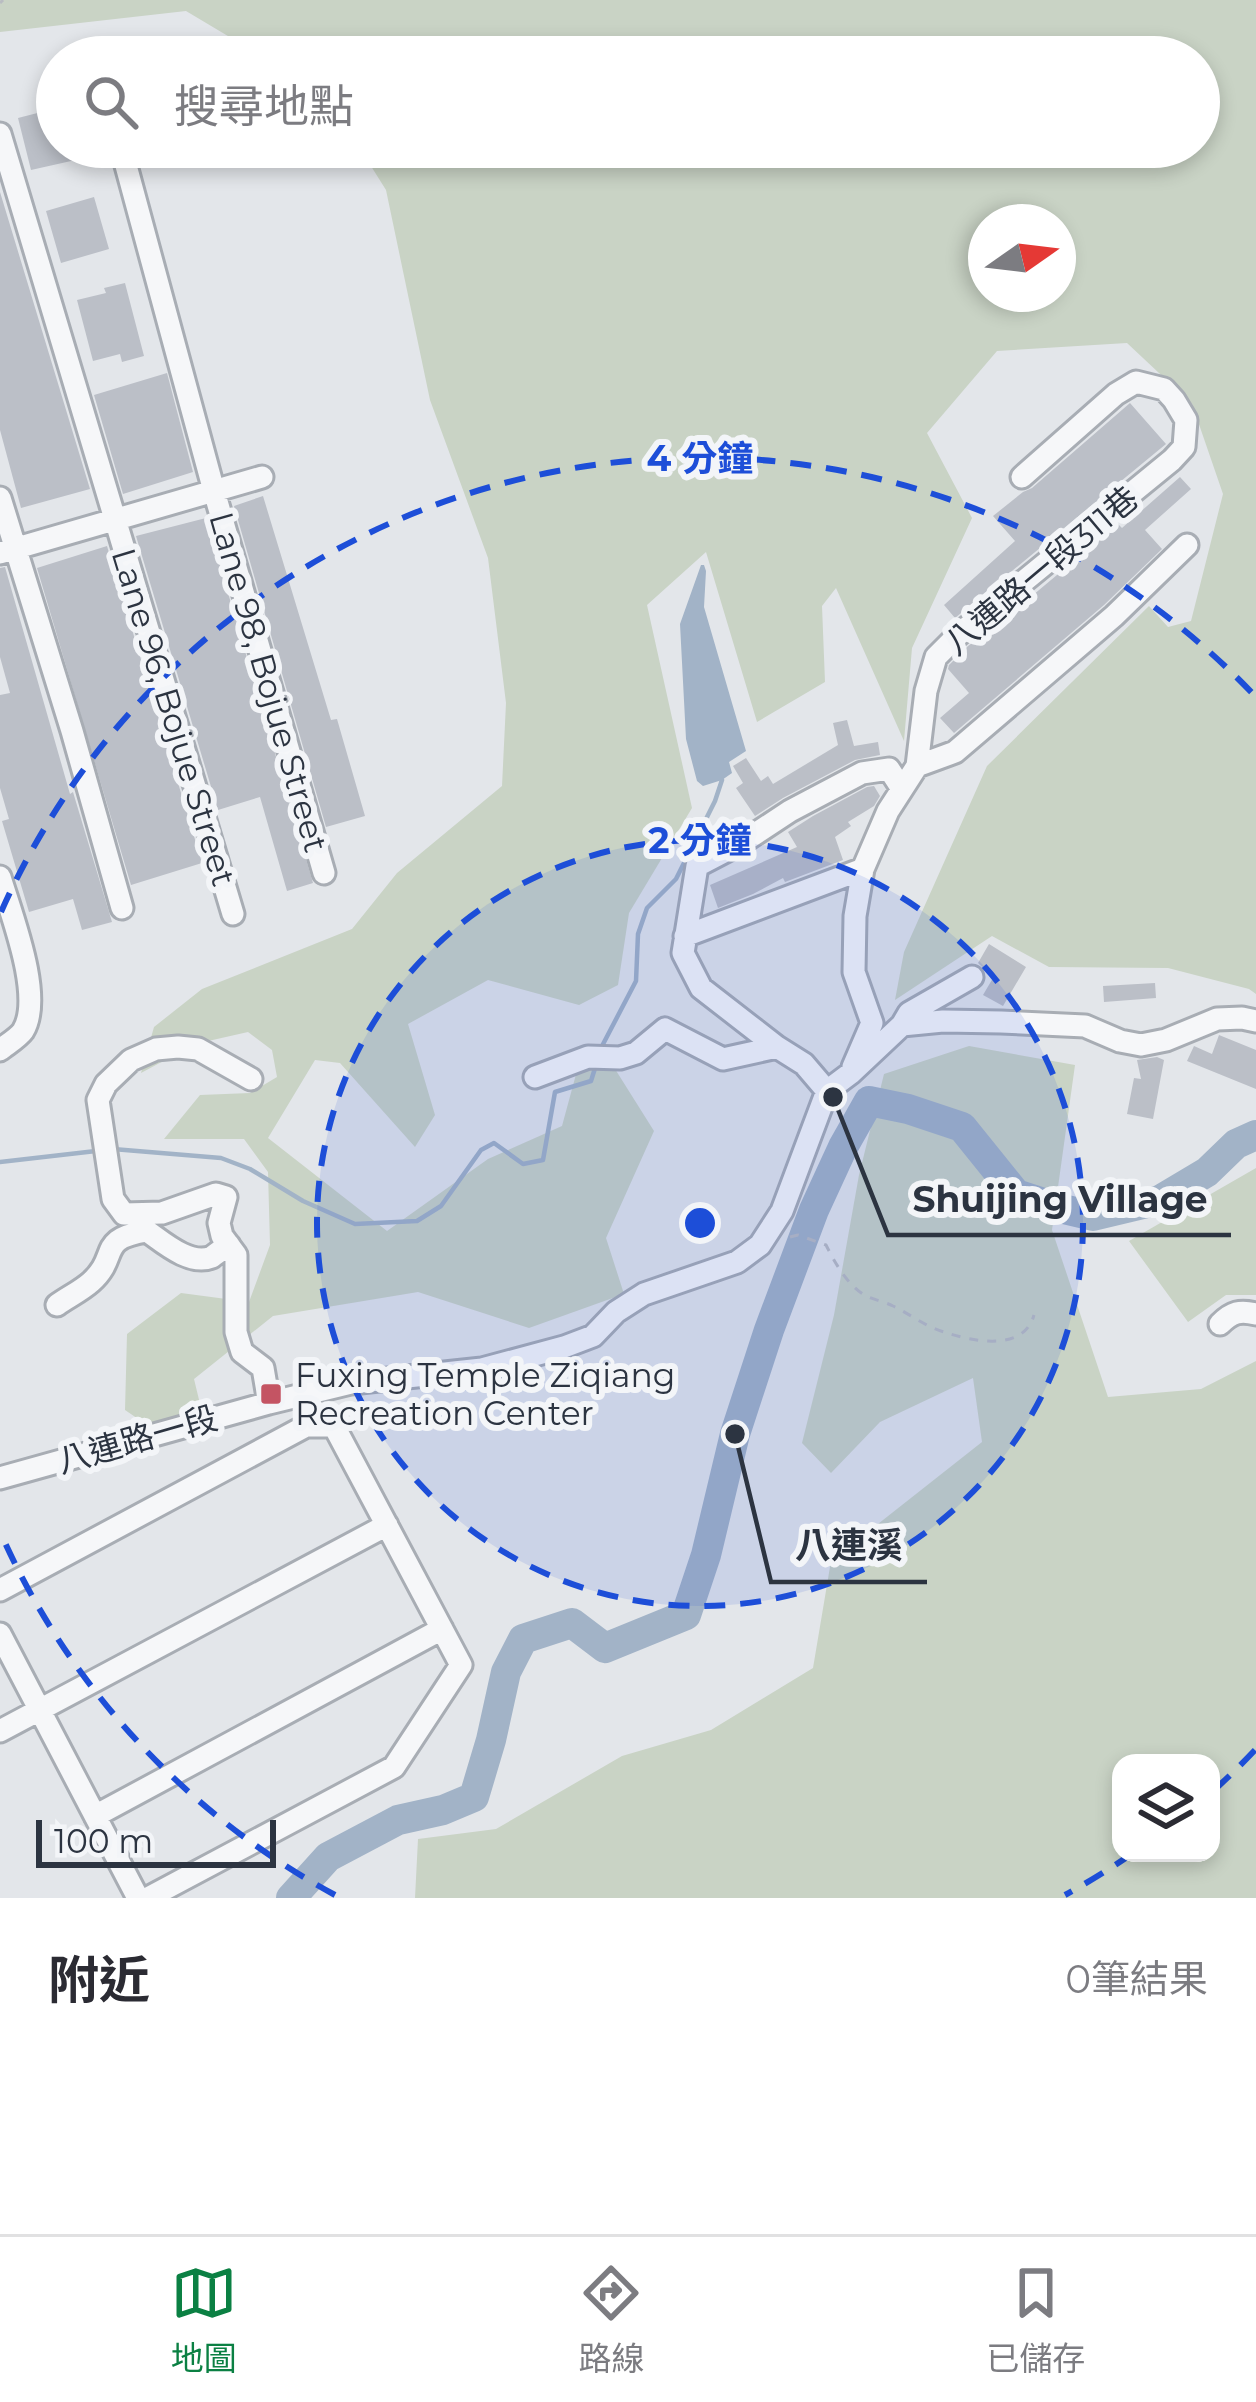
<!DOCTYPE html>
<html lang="zh-TW">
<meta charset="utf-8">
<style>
:root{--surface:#fff;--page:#f7f7f7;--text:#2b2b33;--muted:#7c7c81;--line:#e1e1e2;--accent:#0b8043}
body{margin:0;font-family:Montserrat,"Noto Sans TC",sans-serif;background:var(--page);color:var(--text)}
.controls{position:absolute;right:36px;bottom:36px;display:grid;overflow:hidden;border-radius:24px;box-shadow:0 6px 18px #0003}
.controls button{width:108px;height:108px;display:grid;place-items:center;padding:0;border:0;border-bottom:3px solid var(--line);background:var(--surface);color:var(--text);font:60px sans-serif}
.compass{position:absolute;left:968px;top:204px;width:108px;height:108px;border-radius:50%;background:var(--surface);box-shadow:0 6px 18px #0003;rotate:76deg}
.scale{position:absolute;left:36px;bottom:30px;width:240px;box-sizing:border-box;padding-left:12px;border:6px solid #2c3441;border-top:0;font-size:33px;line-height:42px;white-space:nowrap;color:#2c3441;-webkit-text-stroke:9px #f3f5f8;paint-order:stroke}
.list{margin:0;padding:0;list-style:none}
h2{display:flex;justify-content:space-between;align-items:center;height:156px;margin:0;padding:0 48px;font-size:51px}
h2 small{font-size:39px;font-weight:400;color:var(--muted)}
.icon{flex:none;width:66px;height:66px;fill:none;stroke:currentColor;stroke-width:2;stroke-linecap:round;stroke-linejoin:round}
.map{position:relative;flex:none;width:1256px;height:1898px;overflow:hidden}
.search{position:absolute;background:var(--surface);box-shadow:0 6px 18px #0003;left:36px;right:36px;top:36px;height:132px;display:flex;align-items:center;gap:30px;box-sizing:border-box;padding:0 42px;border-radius:66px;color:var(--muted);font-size:45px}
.sheet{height:336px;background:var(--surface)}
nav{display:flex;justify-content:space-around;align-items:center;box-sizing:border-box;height:168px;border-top:3px solid var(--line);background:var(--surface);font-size:33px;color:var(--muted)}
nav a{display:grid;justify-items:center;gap:6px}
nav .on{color:var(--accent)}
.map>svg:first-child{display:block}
.green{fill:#c9d3c5;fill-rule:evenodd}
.water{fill:#a2b3c7}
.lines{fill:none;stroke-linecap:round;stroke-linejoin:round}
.stream{stroke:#a2b3c7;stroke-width:4.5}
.river{stroke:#a2b3c7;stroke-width:30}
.building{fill:#bbbfc7}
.minor-casing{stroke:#a8adb4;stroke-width:27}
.path{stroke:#b9bcc2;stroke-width:3;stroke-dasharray:9 9;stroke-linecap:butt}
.minor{stroke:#f6f7f9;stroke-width:21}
.ring{fill:none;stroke:#1d4ed8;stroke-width:6;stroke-dasharray:21 15}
.poi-dot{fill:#c45463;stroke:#f3f5f8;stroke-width:4.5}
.labels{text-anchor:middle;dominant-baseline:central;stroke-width:12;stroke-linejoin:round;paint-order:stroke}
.street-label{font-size:33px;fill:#2c3441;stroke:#f3f5f8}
.poi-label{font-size:33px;fill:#2c3441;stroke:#f3f5f8;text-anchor:start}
.centre{fill:#1d4ed8;stroke:#f3f5f8;stroke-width:6}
.ring-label{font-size:36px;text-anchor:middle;font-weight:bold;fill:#1d4ed8;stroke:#f3f5f8;stroke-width:12;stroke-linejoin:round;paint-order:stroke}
.leader{fill:none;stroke:#2c3441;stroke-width:4.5}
.callout-dot{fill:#2c3441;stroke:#f3f5f8;stroke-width:4.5}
.callout-label{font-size:36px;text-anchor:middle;font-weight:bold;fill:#2c3441;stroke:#f3f5f8;stroke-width:12;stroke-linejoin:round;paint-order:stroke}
</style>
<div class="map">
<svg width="1256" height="1898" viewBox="0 0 1256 1898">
<rect width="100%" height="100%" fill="#e3e6ea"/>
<path class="green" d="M0 0H1256V994L1249 989 1168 968 1049 967 992 936 895 1000 904 952 987 766 1149 606 1168 627 1191 621 1223 494 1192 404 1127 343 997 351 927 433 972 518 912 648 904 741 836 588 822 606 825 682 757 722 706 552 647 605 692 808 629 913 618 985 579 1005 488 980 408 1024 435 1115 415 1147 340 1063 315 1060 268 1138 387 1231 488 1159 562 1126 578 1067 610 1061 654 1131 606 1238 624 1294 529 1328 418 1292 273 1316 194 1379 201 1408 150 1427 125 1410 127 1334 181 1293 249 1302 270 1245 268 1172 244 1139H164L200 1095 250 1093 277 1077 272 1050 248 1032 195 1044 141 1073 154 1027 202 989 352 929 397 873 502 786 506 703 488 558 430 400 386 190 359 147H1199V57H263L186 11 0 32ZM986 222H1058V294H986Z
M969 1046 1075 1065 1052 1230 1108 1397 1201 1389 1256 1361V1898H415L418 1839 496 1829 622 1756 711 1730 813 1668 831 1561 982 1442 973 1378 880 1422 831 1473 802 1443 834 1315 859 1175 884 1074ZM1211 1763V1853H1121V1763Z
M1256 1168V1295H1226L1188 1322 1129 1241Z"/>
<path class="water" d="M701 565H704L706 571 704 607 746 751 729 762 732 773 722 780 703 786 697 781 686 739 680 624Z"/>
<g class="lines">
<path class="stream" d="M601 1048 636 981 638 934 647 908 676 879 715 801 722 780
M113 1149 221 1158 250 1169 303 1201 355 1224 417 1221 441 1206 481 1150 494 1143 523 1164 543 1160 555 1092 591 1081 596 1065
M0 1162 96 1151"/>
<path class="river" d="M291 1898 328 1857 398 1820 443 1810 474 1797 491 1740 506 1672 523 1639 572 1623 605 1648 686 1615 706 1555 735 1434 769 1330 814 1210 843 1147 869 1101 908 1109 962 1127 1016 1194 1059 1208 1093 1216 1160 1200 1207 1172 1236 1144 1256 1135"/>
</g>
<path class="building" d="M57 108V147H77L80 159 31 170 18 118Z
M0 192 90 489 21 508 0 430Z
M94 197 109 249 61 263 46 211Z
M125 283 144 356 122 362 120 354 93 361 77 300 106 293 104 288Z
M167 373 193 472 123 494 94 395Z
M1130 403 1166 444 955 618 944 605 1015 541 993 516 1023 492 1032 488Z
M1180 477 1191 489 1145 530 1162 549 1104 605 954 733 940 718 969 693 948 669 949 665 968 646 976 640 977 642 1118 524 1122 528Z
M263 496 331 720 337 719 365 816 326 827 234 506Z
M206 518 313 883 287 891 260 797 218 810 136 536Z
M107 546 202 863 131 885 37 568Z
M5 567 70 794 73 792 112 922 82 930 73 899 29 912 2 821 9 819 0 788V695L10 693 0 657V568Z
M847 720 854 746 878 742 880 755 855 760 783 798 755 816 736 788 743 783 733 766 746 758 761 781 768 776 773 784 838 745 833 723Z
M874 786 880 796 874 806 848 822 851 826 835 837 843 860 785 882 783 878 753 894 718 908 710 885 797 847 788 832 813 816 867 787Z
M989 944 1026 967 1003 1006 983 995 993 978 978 963Z
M1155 983 1156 998 1104 1002 1103 986Z
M1219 1035 1256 1050V1089L1187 1061 1194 1046 1212 1054Z
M1157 1057 1164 1060 1153 1119 1127 1114 1134 1078 1141 1079 1137 1060Z"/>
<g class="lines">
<g class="minor-casing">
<path id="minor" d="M0 134 233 914
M121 147 214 491 324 873
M0 498 72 731 122 908
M0 553 262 477
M917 766 955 752 1114 616 1187 545
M0 877C11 914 44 997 23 1031 18 1038 6 1045 0 1050
M685 936 863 869
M902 1025 909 1013 972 977
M777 1047 701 988 683 953 697 866 743 842 790 811 862 773 889 769 902 789
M853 1067 872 1023 854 972 855 916 863 869 888 811 917 766 926 691 936 657 958 635 1172 460 1184 447 1186 420 1174 400 1164 389 1136 382 1116 394 1022 477
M535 1077 588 1057 620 1058 636 1053 665 1029 723 1059 777 1047 804 1064 827 1091
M251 1079 198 1049 178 1047 156 1049 131 1060 106 1084 98 1100 113 1199 124 1214 162 1213 216 1194 226 1197 219 1223 222 1236 236 1255V1332L242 1352 263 1368 269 1403
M57 1305C68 1297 81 1291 91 1282 120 1256 96 1239 147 1231 164 1243 190 1266 212 1257 213 1256 228 1245 229 1245
M1220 1324C1232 1312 1240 1310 1256 1314
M0 1478 269 1403 351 1383 482 1369 564 1347 593 1336 616 1312 644 1294 737 1262 760 1245 782 1211 827 1091 851 1073 902 1025 943 1021 1001 1022 1085 1026 1120 1041 1141 1045 1166 1040 1217 1019 1242 1018 1256 1021
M0 1590 306 1426H334L461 1665 394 1767 148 1898
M0 1634 138 1898
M0 1731 387 1525
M95 1816 442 1629"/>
</g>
<path class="path" d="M0 3 3 0
M790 1237 798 1235 826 1245C835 1263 848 1286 866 1296 875 1300 885 1302 893 1306 910 1314 926 1327 944 1332 972 1341 1023 1353 1034 1315"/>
<use href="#minor" class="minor"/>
</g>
<circle cx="700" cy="1223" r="383" fill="#1d4ed8" fill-opacity=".12"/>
<g class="ring">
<circle cx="700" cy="1223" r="383"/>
<path d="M1255 1750A765 765 0 0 1 1212 1792M1133 1853A765 765 0 0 1 1065 1895M335 1895A765 765 0 0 1 1 1534M1 912A765 765 0 0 1 1255 696"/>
</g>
<rect class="poi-dot" x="259" y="1382" width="24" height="24" rx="6"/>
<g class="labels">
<g class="street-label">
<text transform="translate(1041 570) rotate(-40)">八連路一段311巷</text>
<text transform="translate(269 682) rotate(74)">Lane 98, Bojue Street</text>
<text transform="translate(174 717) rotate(73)">Lane 96, Bojue Street</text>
<text transform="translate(137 1439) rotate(-16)">八連路一段</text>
</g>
<g class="poi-label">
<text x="295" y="1375">Fuxing Temple Ziqiang<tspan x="295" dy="38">Recreation Center</tspan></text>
</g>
</g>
<circle cx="700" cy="1223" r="18" class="centre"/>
<g class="ring-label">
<text x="700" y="471">4 分鐘</text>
<text x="700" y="853">2 分鐘</text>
</g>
<path class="leader" d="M833 1097L888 1235H1231M735 1434L771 1582H927"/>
<g class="callout-dot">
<circle cx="833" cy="1097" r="12"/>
<circle cx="735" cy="1434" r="12"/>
</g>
<g class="callout-label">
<text x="1060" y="1212">Shuijing Village</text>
<text x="849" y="1558">八連溪</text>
</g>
</svg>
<div class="controls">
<button><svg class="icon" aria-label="layers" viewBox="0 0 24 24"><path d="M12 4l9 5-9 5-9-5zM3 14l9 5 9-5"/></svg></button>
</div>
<svg class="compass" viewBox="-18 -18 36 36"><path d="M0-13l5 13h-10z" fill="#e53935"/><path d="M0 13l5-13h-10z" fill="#7c7c81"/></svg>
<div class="scale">100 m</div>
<div class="search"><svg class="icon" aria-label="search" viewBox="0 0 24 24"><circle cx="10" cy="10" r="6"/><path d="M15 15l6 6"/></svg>搜尋地點</div>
</div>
<section class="sheet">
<h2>附近<small>0筆結果</small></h2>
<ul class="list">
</ul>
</section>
<nav>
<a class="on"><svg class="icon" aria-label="map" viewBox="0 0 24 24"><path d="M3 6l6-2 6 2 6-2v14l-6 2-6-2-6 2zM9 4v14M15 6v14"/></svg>地圖</a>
<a><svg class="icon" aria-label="directions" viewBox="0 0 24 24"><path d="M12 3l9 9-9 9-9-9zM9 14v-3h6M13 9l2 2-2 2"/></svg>路線</a>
<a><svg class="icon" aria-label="saved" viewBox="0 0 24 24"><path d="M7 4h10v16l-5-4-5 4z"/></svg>已儲存</a>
</nav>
